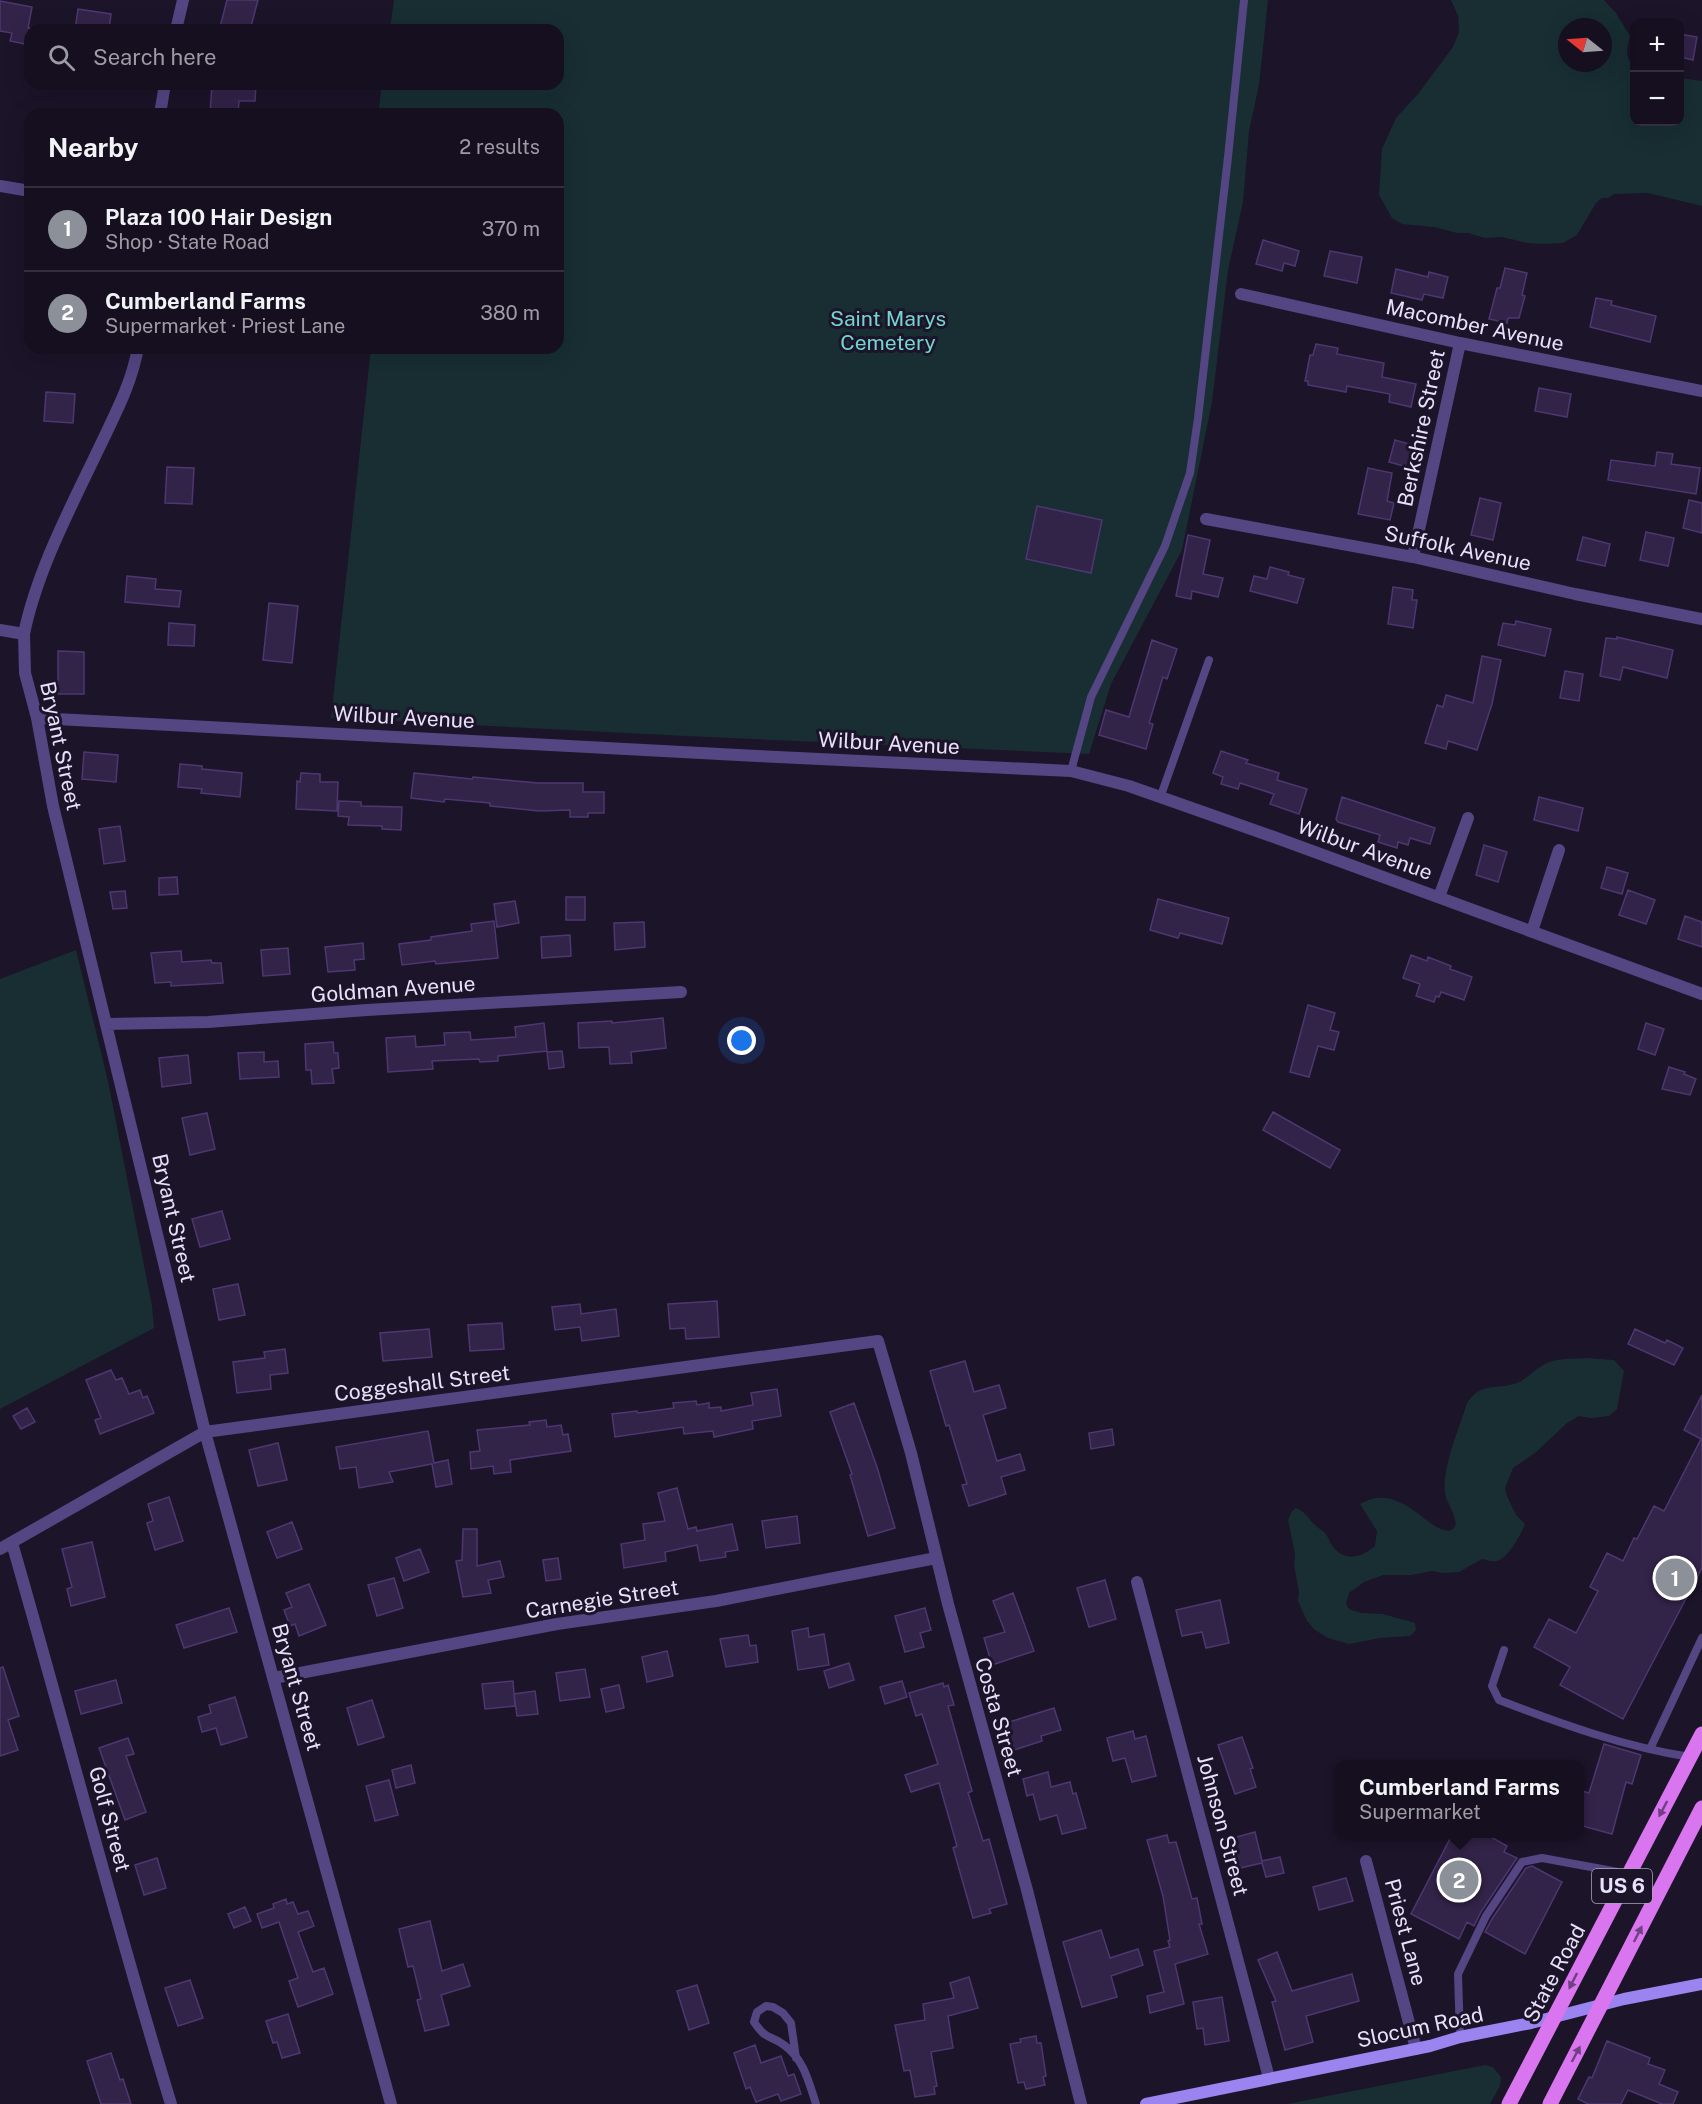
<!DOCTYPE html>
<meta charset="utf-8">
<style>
:root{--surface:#150f1f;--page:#1e1828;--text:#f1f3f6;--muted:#9d9ca4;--line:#342f3d;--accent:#8c9099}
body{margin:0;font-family:"Public Sans",sans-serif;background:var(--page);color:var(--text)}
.controls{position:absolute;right:18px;top:18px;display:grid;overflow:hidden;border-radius:12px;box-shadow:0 6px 24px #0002}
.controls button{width:54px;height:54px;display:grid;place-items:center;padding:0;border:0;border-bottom:2px solid var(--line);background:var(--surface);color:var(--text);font:30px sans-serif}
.compass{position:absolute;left:1558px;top:18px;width:54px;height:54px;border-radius:50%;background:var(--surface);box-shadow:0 6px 24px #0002;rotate:287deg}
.you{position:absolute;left:742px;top:1041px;width:21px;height:21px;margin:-15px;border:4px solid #fff;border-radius:50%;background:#1a73e8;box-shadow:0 0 0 9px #1a73e833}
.badge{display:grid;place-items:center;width:39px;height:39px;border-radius:50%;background:var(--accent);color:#fff;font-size:20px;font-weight:700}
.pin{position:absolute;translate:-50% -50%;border:3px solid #fff;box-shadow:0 2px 6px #0006}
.popup{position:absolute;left:1335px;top:1760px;width:249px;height:78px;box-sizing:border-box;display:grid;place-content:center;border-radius:12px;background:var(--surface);filter:drop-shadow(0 2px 4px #0005);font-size:20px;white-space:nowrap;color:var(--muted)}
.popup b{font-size:22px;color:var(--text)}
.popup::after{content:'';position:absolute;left:50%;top:100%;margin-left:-12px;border:12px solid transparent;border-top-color:var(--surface)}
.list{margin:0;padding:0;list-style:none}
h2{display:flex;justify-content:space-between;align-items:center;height:78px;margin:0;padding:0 24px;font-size:26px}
h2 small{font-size:20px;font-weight:400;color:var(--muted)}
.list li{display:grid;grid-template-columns:39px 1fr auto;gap:18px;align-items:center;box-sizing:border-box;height:84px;padding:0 24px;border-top:2px solid var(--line)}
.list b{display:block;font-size:22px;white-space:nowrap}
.list p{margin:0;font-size:20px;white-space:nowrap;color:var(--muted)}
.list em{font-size:20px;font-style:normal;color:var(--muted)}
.icon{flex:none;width:33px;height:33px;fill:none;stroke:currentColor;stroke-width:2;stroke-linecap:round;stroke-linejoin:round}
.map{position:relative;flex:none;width:1702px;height:2104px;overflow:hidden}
.search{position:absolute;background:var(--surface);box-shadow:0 6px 24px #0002;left:24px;top:24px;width:540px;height:66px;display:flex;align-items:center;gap:15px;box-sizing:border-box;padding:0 21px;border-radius:18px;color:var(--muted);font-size:22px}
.panel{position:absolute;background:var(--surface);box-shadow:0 6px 24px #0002;left:24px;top:108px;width:540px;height:246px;border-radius:18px}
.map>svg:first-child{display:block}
.green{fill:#182e33;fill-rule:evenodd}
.building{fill:#322348;stroke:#4e3771;stroke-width:1.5}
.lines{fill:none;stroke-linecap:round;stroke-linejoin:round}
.service{stroke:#544583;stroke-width:8}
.minor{stroke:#544583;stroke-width:12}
.tertiary{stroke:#544583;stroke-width:12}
.secondary{stroke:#9b83f0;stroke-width:12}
.primary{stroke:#d975ee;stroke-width:15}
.oneway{fill:#714082}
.labels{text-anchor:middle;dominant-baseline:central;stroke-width:6;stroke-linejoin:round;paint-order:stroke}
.shield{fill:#1c1429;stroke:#aca4bc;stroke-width:1.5}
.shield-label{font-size:20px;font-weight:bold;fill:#e9e1fb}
.park-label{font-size:21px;fill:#74d4cf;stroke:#1c1429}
.street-label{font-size:21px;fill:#e9e1fb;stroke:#1c1429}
</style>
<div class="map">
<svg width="1702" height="2104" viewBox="0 0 1702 2104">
<rect width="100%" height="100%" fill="#1c1429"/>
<path class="green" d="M394 0H1268L1259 85 1249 131 1243 202 1228 270 1212 402 1182 550 1111 684 1089 754 686 736 331 718 371 348 405 350 406 348H558V114H378L382 84H558V30H390Z
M1451 0H1604L1616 13 1630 36C1627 48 1624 58 1634 66V122H1680V78L1702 81V206L1648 193 1614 194 1608 198H1602L1596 203 1577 235 1563 243 1543 244 1527 243 1502 237 1485 238 1468 233H1457L1434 227 1402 224 1392 218 1379 195 1382 149 1396 118 1418 94 1453 47 1459 32 1458 16ZM1567 27H1603V63H1567Z
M76 950 108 1081 152 1306 154 1328 0 1409V979Z
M1587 1358 1614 1360 1624 1371 1617 1409 1609 1416 1591 1418 1579 1416 1567 1423 1535 1453 1513 1468 1505 1488 1507 1496 1516 1515 1525 1524C1521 1535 1508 1558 1497 1561 1492 1562 1487 1560 1482 1559L1459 1572 1443 1573 1432 1571 1411 1575H1383L1364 1582 1349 1593 1346 1604 1349 1609 1361 1613 1383 1614 1415 1623 1416 1630 1410 1636 1380 1638 1349 1644 1328 1638 1315 1630 1307 1621 1298 1601 1299 1592 1294 1565 1295 1554 1288 1520 1292 1511 1296 1508C1304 1511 1308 1517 1313 1523 1317 1527 1320 1529 1324 1532 1328 1536 1329 1540 1331 1544 1344 1563 1361 1558 1375 1546L1377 1531 1360 1504C1401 1479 1431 1537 1451 1530 1464 1526 1445 1501 1445 1493 1442 1467 1459 1429 1467 1403 1480 1382 1496 1390 1517 1383 1529 1378 1539 1364 1553 1361 1564 1358 1576 1359 1587 1358Z
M1485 2065 1493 2067 1501 2077 1500 2086 1490 2104H1287Z"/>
<path class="building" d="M227 0H258L250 30H231L220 27Z
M0 1 32 7 28 28H30V45L10 41 12 33 0 31Z
M78 9 111 14 109 30H75Z
M1680 34 1697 37 1693 60 1680 57Z
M212 84H256L255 101H239L238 114H210Z
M1263 240 1299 251 1295 266 1284 263 1282 271 1256 264Z
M1330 251 1362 257 1357 283 1324 276Z
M1505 268 1527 273 1522 295 1525 296 1519 318H1508L1507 323 1489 319 1497 288H1500Z
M1396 269 1428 277 1429 272 1448 277 1443 298 1424 294 1422 300 1391 293Z
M1596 298 1612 301 1611 305 1656 316 1650 342 1590 327Z
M1316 344 1338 348 1337 354 1384 363 1382 377 1416 384 1411 407 1389 402 1390 394 1347 386 1346 392 1308 385V381H1305L1310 355H1313Z
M1539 388 1571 394 1567 417 1535 411Z
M46 392 75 394 73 423 44 421Z
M1395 440 1416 446 1411 468 1389 462Z
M1657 452 1673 454 1671 464 1700 468 1696 494 1608 480 1611 460 1655 466Z
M167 467 194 468 192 504 165 503Z
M1368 468 1392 473 1387 501 1394 503 1390 520 1358 514Z
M1480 498 1501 503 1493 540 1471 535Z
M1689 500 1702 503V533L1683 528Z
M1037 506 1102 520 1091 573 1026 559Z
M1646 532 1674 538 1668 566 1640 560Z
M1188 535 1210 540 1203 574 1223 578 1218 597 1192 591 1191 599 1176 596Z
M1583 537 1610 544 1605 566 1577 560Z
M1270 567 1289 572 1288 575 1304 579 1297 603 1250 591 1254 576 1267 579Z
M127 576 156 579 155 589 181 591 179 607 125 602Z
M1393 587 1413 590 1412 600H1417L1413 628 1388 624Z
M269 603 298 606 292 663 263 660Z
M1516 621 1551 629 1545 656 1498 645 1503 623 1515 625Z
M169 623 195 625 194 646 168 645Z
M1617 637 1673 650 1667 678 1623 667 1620 680 1600 676 1606 638 1617 639Z
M1152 640 1177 649 1167 679 1163 677 1149 723 1153 724 1146 749 1099 735 1106 710 1129 717Z
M58 651 84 652V694H58Z
M1482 656 1501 660 1492 704 1477 750 1448 741 1446 749 1425 743 1437 705 1443 707 1446 695 1473 703Z
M1565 671 1583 674 1579 701 1560 698Z
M1221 751 1248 760 1246 763 1279 773 1277 780 1307 789 1299 814 1270 804 1274 794 1240 783 1238 789 1221 784 1223 777 1213 773Z
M84 752 118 755 116 782 82 779Z
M180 764 202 766V769L242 773 240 797 201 793 202 789 178 787Z
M301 773 320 774V782H338L337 811 296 809 297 781 300 782Z
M414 773 472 779 473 777 538 783H583V792H604V813H588V817H570V810L539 811 490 806V803L445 799 444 802 411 798Z
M1342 797 1435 828 1430 844 1410 838 1408 845 1398 842 1397 848 1378 842 1380 835 1338 822 1336 819Z
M1539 797 1583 808 1578 831 1534 820Z
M339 801 361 802V806L402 807 401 830 382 829V826L348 825 349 817 338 816Z
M120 826 125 861 104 864 99 829Z
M1484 845 1507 852 1498 882 1476 875Z
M1607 867 1628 873 1622 894 1601 888Z
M177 877 178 894 159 895V878Z
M1628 890 1655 900 1646 924 1619 915Z
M125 891 127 908 113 909 110 892Z
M566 897H585V920H566Z
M1158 899 1229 918 1222 944 1180 933 1178 938 1150 930Z
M515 901 519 923 497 927 494 904Z
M1685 916 1702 922V947L1678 939Z
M494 921 498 958 436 964 435 961 402 965 399 944 431 940V937L472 931 471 924Z
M644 922 645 947 615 950 614 923Z
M570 935 571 956 542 958 541 937Z
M363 943 364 959 354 960 355 970 328 972 325 947Z
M288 948 290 974 263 976 261 950Z
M181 951 182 962 211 960 212 963H221L223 983 171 986V982L155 983 151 953Z
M1411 955 1427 961 1428 957 1451 966 1450 969 1472 977 1464 1000 1441 992 1439 997 1436 996 1434 1002 1416 996 1420 984 1403 978Z
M1308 1005 1335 1013 1330 1030 1339 1032 1334 1050 1318 1046 1309 1077 1290 1072Z
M663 1018 666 1048 631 1052 632 1063 610 1064 609 1047 579 1048 578 1023 612 1021V1023Z
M544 1023 547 1051 498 1056V1061L480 1062 479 1059 432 1061 433 1069 388 1072 386 1038 415 1036 416 1047 445 1045 444 1033 470 1032 471 1040 516 1037 515 1027Z
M1646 1023 1664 1029 1655 1055 1638 1049Z
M333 1042 334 1053H338L339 1068 332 1069 334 1083 312 1084 311 1070H306L305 1044Z
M562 1051 564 1067 549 1069 547 1052Z
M264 1052V1062L278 1061 279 1077 240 1079 238 1053Z
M188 1055 191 1083 162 1087 159 1058Z
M1669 1067 1685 1072 1684 1074 1696 1079 1690 1095 1662 1089Z
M1273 1112 1340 1150 1330 1168 1263 1130Z
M207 1113 215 1149 190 1155 182 1118Z
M222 1211 230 1239 200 1247 192 1219Z
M238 1284 245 1315 219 1320 213 1289Z
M717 1301 719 1337 686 1339 685 1328 670 1329 668 1304Z
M580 1304 581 1314 616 1309 619 1336 582 1341 580 1327 555 1330 552 1307Z
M502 1323 504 1349 470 1351 468 1325Z
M429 1329 432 1357 383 1361 380 1333Z
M1635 1329 1665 1343 1667 1340 1683 1348 1674 1365 1628 1344Z
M285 1349 288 1373 270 1375 271 1389 237 1393 233 1362 265 1358 264 1352Z
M965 1361 974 1392 999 1385 1006 1408 983 1415 997 1461 1020 1454 1025 1470 1001 1477 1006 1494 969 1506 962 1485 967 1484 949 1425 946 1426 930 1371Z
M111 1370 116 1380 122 1378 129 1394 140 1390 143 1398 147 1396 154 1413 100 1434 95 1420 101 1418 86 1380Z
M777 1389 781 1416 752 1421 753 1429 714 1437 713 1431 684 1434 683 1427 615 1437 612 1414 637 1411 638 1413 674 1408 673 1403 696 1401 697 1405 709 1403V1408L721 1407V1411L753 1405 751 1393Z
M1702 1395V1568L1623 1719 1560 1685 1570 1667 1534 1647 1549 1619 1576 1633 1598 1591 1590 1587 1607 1553 1623 1561 1634 1538 1637 1539 1654 1506 1664 1511 1701 1439 1684 1430Z
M854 1403 877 1467 895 1528 868 1536 850 1475 852 1474 830 1412Z
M27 1408 35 1422 21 1429 13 1416Z
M546 1420 547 1427 561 1425 563 1435 568 1434 571 1451 510 1460 511 1472 494 1474 493 1466 471 1469 470 1452 480 1451 477 1430 530 1425 529 1422Z
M1112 1429 1114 1445 1091 1449 1089 1433Z
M428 1431 434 1463 448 1460 452 1484 436 1487 432 1464 389 1472 393 1482 359 1488 356 1467 340 1469 336 1447Z
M278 1443 287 1480 258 1486 249 1450Z
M677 1488 688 1529 696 1527 697 1531 732 1524 738 1550 725 1552 726 1557 700 1561 697 1545 665 1552 666 1561 624 1568 621 1544 645 1540 643 1524 665 1521 658 1493Z
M169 1497 183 1541 155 1550 147 1523 153 1521 148 1504Z
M797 1516 800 1543 766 1548 762 1521Z
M292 1522 302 1549 277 1558 267 1532Z
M463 1529H477V1566L500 1561 504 1577 488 1580 491 1593 463 1597 456 1561 462 1560Z
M92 1542 105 1597 71 1606 67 1589 72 1587 62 1549Z
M420 1549 429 1572 404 1581 396 1558Z
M558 1558 561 1579 546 1581 543 1560Z
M394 1578 403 1608 377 1616 368 1585Z
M1105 1580 1116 1619 1089 1627 1077 1588Z
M309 1584 326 1625 299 1636 295 1624 290 1626 284 1610 292 1607 286 1593Z
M1013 1593 1034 1651 992 1665 984 1638 1005 1632 993 1601Z
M1220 1600 1229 1643 1206 1648 1202 1632 1182 1636 1176 1610Z
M229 1608 237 1632 184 1648 176 1625Z
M925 1608 931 1630 920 1633 924 1647 905 1652 895 1616Z
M808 1628 809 1637 824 1634 829 1665 798 1670 792 1631Z
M748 1635 750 1646 756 1645 758 1662 726 1667 720 1639Z
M667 1651 673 1676 647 1682 642 1657Z
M849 1663 854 1680 829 1688 824 1671Z
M3 1667 19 1716 8 1720 18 1750 0 1756V1668Z
M585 1669 590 1697 560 1701 556 1673Z
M116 1680 122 1703 81 1714 75 1691Z
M513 1681 515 1706 485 1709 482 1684Z
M902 1681 907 1697 885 1704 880 1687Z
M943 1683 944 1687 948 1685 954 1705 948 1706 972 1791 968 1793 983 1841 989 1839 1007 1904 989 1909 991 1913 973 1918 953 1848 957 1846 939 1783 911 1792 905 1775 938 1764 922 1714 916 1716 909 1693Z
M619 1685 624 1708 606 1712 601 1689Z
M535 1691 538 1714 517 1716 514 1694Z
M235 1697 247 1737 221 1745 216 1728 202 1732 198 1717 211 1713 209 1705Z
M372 1700 384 1737 358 1745 347 1708Z
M1054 1708 1061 1730 1041 1736 1042 1741 1014 1750 1006 1723Z
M1133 1731 1135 1739 1146 1736 1156 1776 1132 1782 1125 1758 1113 1761 1107 1738Z
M1242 1737 1253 1768 1250 1769 1256 1787 1235 1794 1218 1745Z
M128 1738 134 1754 126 1756 146 1812 125 1820 99 1748Z
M1604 1744 1641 1755 1632 1784 1626 1782 1612 1834 1579 1825V1790L1589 1793Z
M411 1765 415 1783 396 1788 392 1770Z
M1048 1772 1051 1787 1070 1782 1073 1794 1076 1793 1086 1828 1062 1834 1057 1815 1040 1820 1033 1794 1027 1796 1023 1779Z
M389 1780 398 1815 375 1821 366 1786Z
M1255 1832 1262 1861 1280 1857 1284 1873 1266 1877 1262 1863 1240 1868 1233 1838Z
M1453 1833H1484L1507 1846 1504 1852 1517 1858 1481 1912 1474 1926 1467 1922 1459 1939 1411 1914Z
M1167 1835 1169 1843 1176 1842 1192 1899 1197 1898 1202 1924H1199L1208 1954 1175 1964 1184 2004 1150 2013 1147 1996 1164 1992 1154 1951 1170 1947 1168 1941 1170 1940 1163 1896 1147 1840Z
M157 1858 166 1888 144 1895 135 1865Z
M1532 1866 1562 1882 1525 1954 1485 1932 1492 1919 1526 1868Z
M1346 1878 1353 1901 1319 1910 1313 1887Z
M286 1899 287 1904 293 1902 298 1914 308 1911 314 1926 298 1932 313 1972 324 1968 333 1994 298 2007 289 1981 298 1978 279 1922 262 1928 257 1914 274 1908 273 1904Z
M245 1907 251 1921 234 1928 228 1914Z
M430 1921 442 1971 463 1964 470 1986 441 1995 449 2025 425 2031 417 2000 421 1999 413 1966 408 1967 399 1929Z
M1101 1930 1110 1958 1138 1949 1143 1965 1111 1976 1117 1997 1082 2007 1063 1942Z
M1277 1952 1292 1991 1352 1974 1359 2001 1306 2016 1313 2042 1285 2050 1272 2002 1276 2001 1258 1960Z
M969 1977 978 2008 948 2016 953 2048 931 2052 937 2086 934 2087 935 2094 915 2097 910 2070 904 2071 895 2025 925 2020 923 2004 954 1998 950 1983Z
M190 1980 203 2018 178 2026 165 1988Z
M697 1985 709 2023 689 2030 677 1991Z
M1222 1997 1229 2041 1205 2045 1203 2028 1197 2029 1193 2002Z
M288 2014 300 2053 282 2058 277 2042 273 2043 266 2021Z
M1036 2036 1037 2043H1041L1046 2076 1043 2077 1045 2085 1026 2089 1024 2082 1018 2083 1010 2044 1021 2042 1020 2039Z
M1607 2041 1650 2058 1648 2064 1665 2070 1659 2084 1678 2092 1673 2104H1662L1628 2090 1621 2104H1588L1578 2099 1589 2077 1592 2078Z
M755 2045 761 2063 781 2056 788 2076 794 2074 801 2094 781 2101 778 2094 756 2102 750 2087 746 2089 734 2053Z
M111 2053 120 2080 123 2079 131 2104H101L87 2061Z"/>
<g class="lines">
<path class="service" d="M1071 771 1091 697 1165 546 1190 473 1198 418 1228 157 1244 0
M1160 798 1209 660
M1504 1650 1492 1686 1499 1700C1561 1724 1625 1747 1690 1757
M1650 1749 1702 1638
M1460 2037 1458 1974 1486 1916 1522 1862 1542 1858 1629 1874
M796 2058 791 2023 783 2013 773 2007 766 2006 757 2012 754 2022C767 2041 769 2034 784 2045 804 2059 809 2083 816 2104"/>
<path class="minor" d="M176 30 183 0
M160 114 165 84
M0 186 30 191
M1241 294 1460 343 1702 391
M1206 519 1413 557 1575 594 1702 619
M1413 557 1460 343
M24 634C37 570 72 505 100 446 116 412 131 385 138 348
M37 718 53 806 205 1432 391 2104
M1439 897 1468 818
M1532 931 1559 850
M107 1024 208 1022 367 1010 681 992
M12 1543C66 1730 114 1918 171 2104
M0 1549 205 1432 878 1341 911 1453 948 1604 1027 1890 1081 2104
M1137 1582 1269 2078
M274 1678 557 1624 716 1601 936 1558
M1366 1861 1416 2049"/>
<path class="tertiary" d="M0 630 24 634 25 673 37 718 757 756 1071 771 1129 786 1271 836 1702 994"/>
<path class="secondary" d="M1146 2104 1430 2046 1460 2037 1531 2023 1624 1999 1702 1984"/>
<path class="primary" d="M1509 2104 1702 1734
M1550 2104 1702 1808"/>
</g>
<defs><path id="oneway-solid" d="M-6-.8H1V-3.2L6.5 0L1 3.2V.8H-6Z" transform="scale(1.5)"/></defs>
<g class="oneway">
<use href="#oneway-solid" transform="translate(1663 1809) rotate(118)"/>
<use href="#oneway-solid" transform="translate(1638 1934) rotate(-63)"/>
<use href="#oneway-solid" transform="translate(1573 1981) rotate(117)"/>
<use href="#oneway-solid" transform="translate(1576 2054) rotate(-62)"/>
</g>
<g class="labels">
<rect class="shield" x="1592" y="1869" width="60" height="34" rx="4.5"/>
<g class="shield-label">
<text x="1622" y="1886">US 6</text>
</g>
<g class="park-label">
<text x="888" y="318">Saint Marys<tspan x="888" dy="24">Cemetery</tspan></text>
</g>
<g class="street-label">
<text transform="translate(1475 325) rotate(12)">Macomber Avenue</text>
<text transform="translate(1421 428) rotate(-78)">Berkshire Street</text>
<text transform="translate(1458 548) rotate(12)">Suffolk Avenue</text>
<text transform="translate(404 717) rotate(3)">Wilbur Avenue</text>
<text transform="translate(889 743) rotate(3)">Wilbur Avenue</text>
<text transform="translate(61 746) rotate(78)">Bryant Street</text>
<text transform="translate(1365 849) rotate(20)">Wilbur Avenue</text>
<text transform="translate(393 989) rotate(-4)">Goldman Avenue</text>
<text transform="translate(174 1218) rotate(77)">Bryant Street</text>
<text transform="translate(422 1383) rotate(-7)">Coggeshall Street</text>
<text transform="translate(602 1599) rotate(-9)">Carnegie Street</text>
<text transform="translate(297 1687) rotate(74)">Bryant Street</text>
<text transform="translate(999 1717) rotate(74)">Costa Street</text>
<text transform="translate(110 1819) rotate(75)">Golf Street</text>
<text transform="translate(1223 1825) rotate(75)">Johnson Street</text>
<text transform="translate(1406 1932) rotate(75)">Priest Lane</text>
<text transform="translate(1554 1973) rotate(-62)">State Road</text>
<text transform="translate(1420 2027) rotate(-12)">Slocum Road</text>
</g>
</g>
</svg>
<div class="controls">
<button>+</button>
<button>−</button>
</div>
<svg class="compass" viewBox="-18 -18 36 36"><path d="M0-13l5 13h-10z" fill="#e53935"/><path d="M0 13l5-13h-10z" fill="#9d9ca4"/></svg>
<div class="you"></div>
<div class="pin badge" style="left:1675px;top:1578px">1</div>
<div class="pin badge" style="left:1459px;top:1880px">2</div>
<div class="popup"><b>Cumberland Farms</b>Supermarket</div>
<div class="search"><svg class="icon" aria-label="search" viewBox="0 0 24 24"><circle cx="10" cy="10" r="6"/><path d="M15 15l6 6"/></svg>Search here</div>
<section class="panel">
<h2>Nearby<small>2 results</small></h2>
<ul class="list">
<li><span class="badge">1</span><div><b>Plaza 100 Hair Design</b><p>Shop · State Road</p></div><em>370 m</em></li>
<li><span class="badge">2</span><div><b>Cumberland Farms</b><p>Supermarket · Priest Lane</p></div><em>380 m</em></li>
</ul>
</section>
</div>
